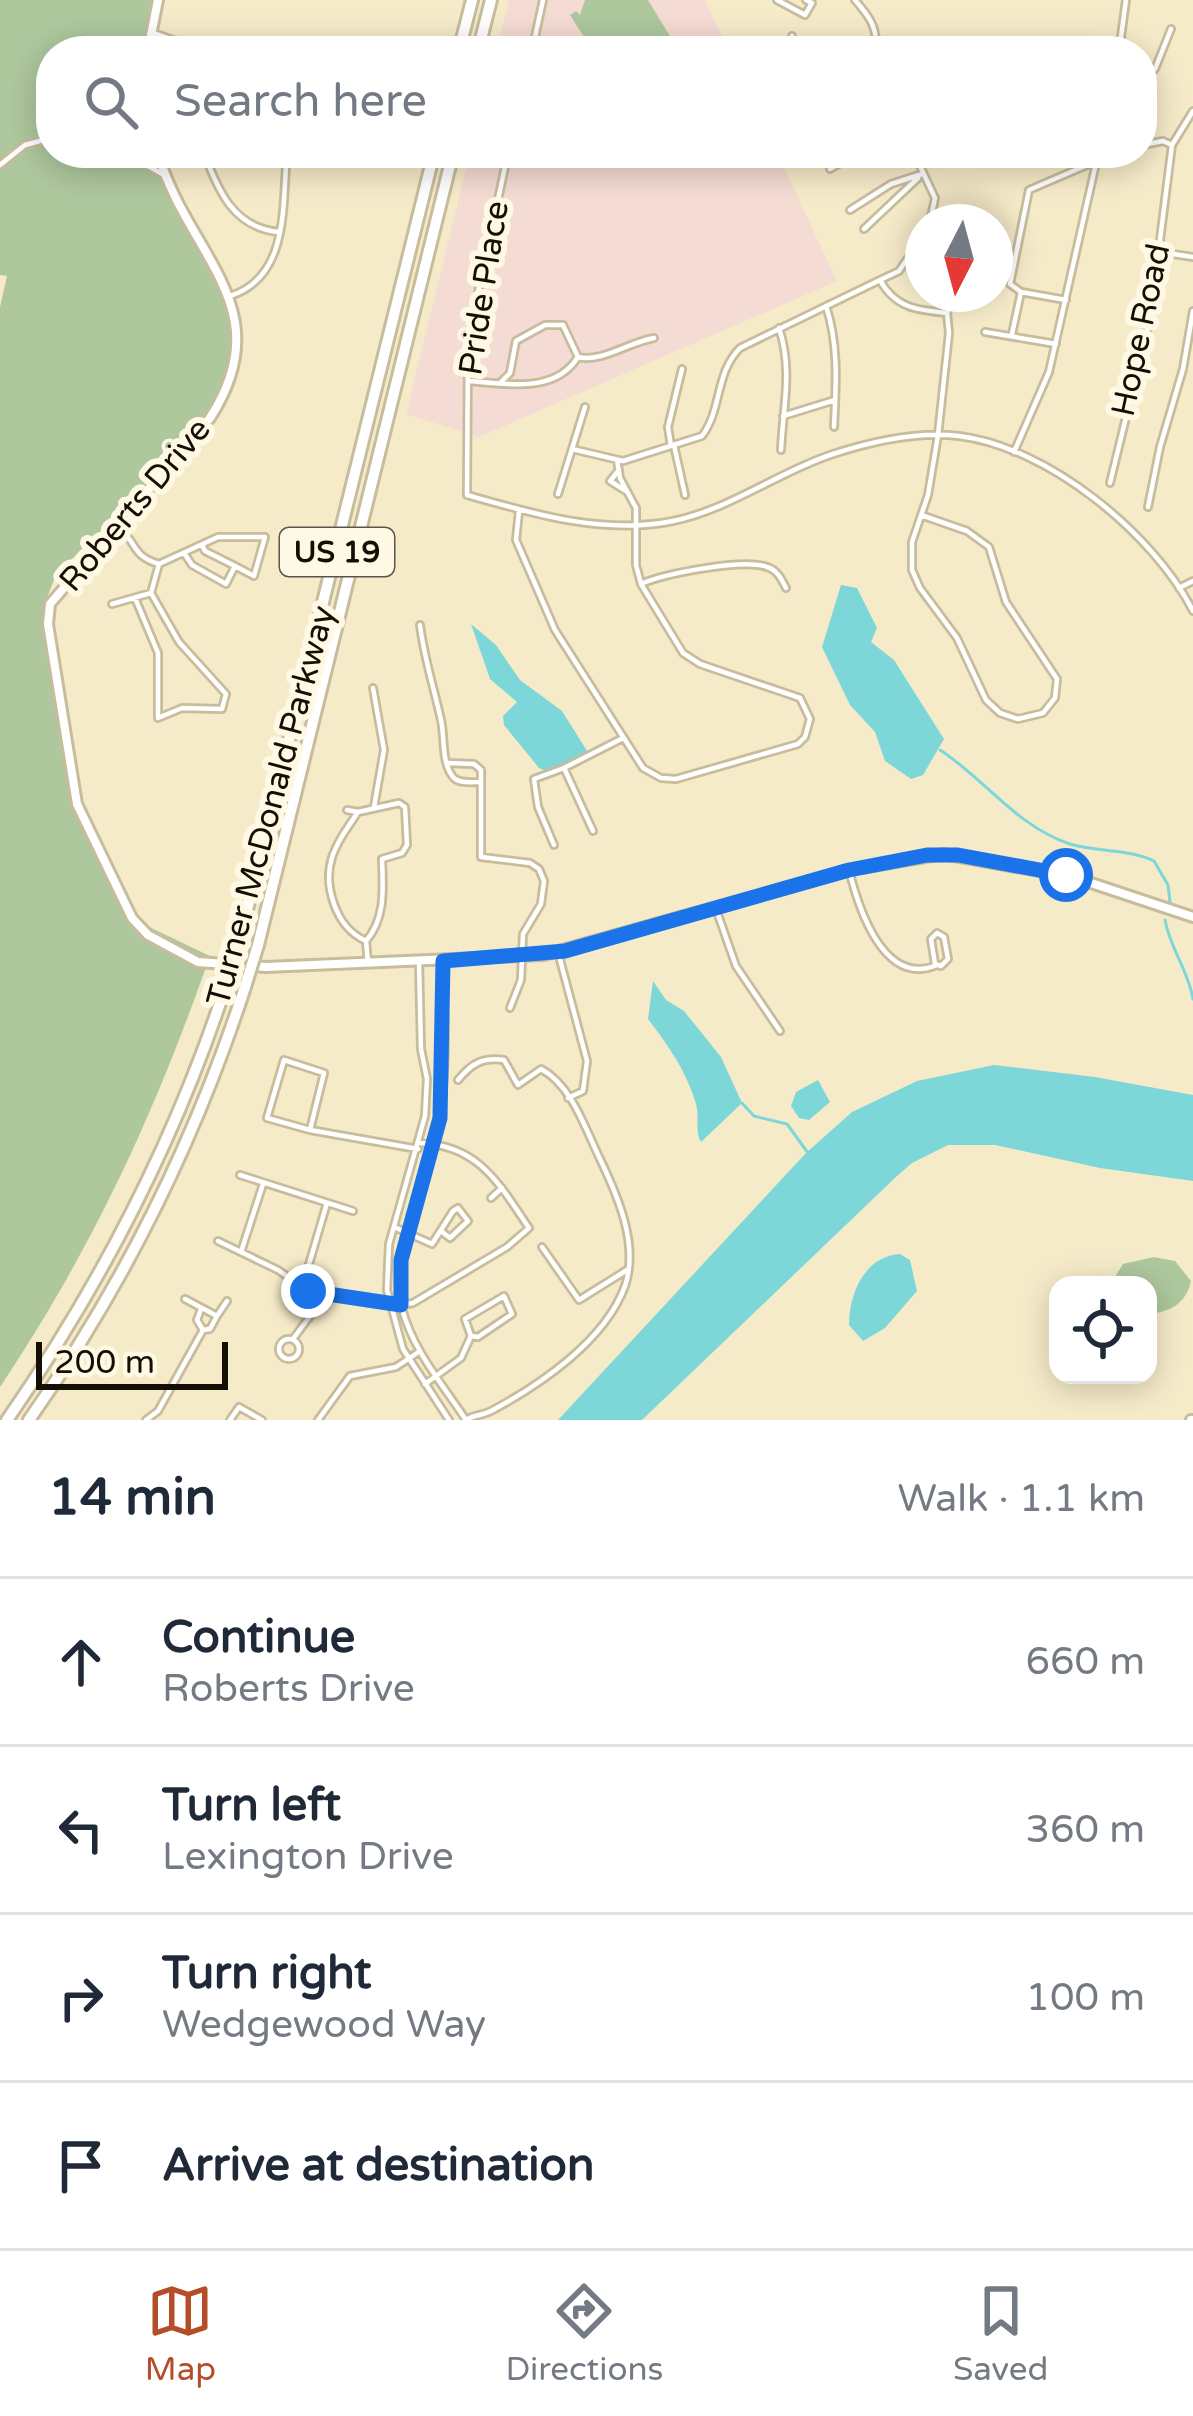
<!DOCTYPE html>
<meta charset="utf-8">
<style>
:root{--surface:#fff;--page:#f6f6f7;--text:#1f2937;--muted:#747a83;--line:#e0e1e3;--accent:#b44d28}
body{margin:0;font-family:"Varela Round",sans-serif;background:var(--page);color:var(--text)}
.controls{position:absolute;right:36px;bottom:36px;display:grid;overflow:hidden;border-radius:24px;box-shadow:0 6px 30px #0003}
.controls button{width:108px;height:108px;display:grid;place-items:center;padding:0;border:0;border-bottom:3px solid var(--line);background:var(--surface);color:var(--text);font:60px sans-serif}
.compass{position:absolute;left:905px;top:204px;width:108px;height:108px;border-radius:50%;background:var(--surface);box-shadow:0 6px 30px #0003;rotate:186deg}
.scale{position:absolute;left:36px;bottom:30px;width:192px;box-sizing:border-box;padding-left:12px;border:6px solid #130f05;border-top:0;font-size:33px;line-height:42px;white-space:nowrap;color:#130f05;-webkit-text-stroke:9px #fff8e4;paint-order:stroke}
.stop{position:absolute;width:36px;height:36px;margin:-27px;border:9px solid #1a73e8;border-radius:50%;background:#fff}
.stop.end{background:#1a73e8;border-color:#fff;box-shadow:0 3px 12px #0008}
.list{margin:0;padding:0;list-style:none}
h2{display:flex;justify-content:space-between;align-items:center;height:156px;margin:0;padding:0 48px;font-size:51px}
h2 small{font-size:39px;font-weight:400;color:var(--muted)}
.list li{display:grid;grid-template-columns:78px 1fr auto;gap:36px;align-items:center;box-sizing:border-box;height:168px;padding:0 48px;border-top:3px solid var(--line)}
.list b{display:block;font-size:45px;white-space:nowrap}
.list p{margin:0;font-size:39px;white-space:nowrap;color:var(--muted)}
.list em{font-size:39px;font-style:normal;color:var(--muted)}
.icon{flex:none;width:66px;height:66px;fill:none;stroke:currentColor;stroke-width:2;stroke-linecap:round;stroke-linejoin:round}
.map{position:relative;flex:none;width:1193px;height:1420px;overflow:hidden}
.search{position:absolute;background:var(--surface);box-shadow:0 6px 30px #0003;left:36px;right:36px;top:36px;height:132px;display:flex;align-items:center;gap:30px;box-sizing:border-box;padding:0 42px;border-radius:48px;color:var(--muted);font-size:45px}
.sheet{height:828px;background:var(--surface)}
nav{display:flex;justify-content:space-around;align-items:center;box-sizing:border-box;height:168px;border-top:3px solid var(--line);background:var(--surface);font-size:33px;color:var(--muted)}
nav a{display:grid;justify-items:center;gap:6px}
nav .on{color:var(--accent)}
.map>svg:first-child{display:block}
.education{fill:#f4dbd3}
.green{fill:#aec79d}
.water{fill:#7dd7d8}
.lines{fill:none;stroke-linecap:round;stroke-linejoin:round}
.stream{stroke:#7dd7d8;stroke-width:3}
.street-casing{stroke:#c7bc9c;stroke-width:10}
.secondary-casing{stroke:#c7bc9c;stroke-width:14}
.highway-casing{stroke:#c7bc9c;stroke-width:16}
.street{stroke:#fff;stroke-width:4.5}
.secondary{stroke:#fff;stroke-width:8}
.highway{stroke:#fff;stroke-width:10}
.highway-bridge-casing{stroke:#c7bc9c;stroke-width:16;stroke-linecap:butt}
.highway-bridge{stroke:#fff;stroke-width:10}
.route{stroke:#1a73e8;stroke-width:15}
.labels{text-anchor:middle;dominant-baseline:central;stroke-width:12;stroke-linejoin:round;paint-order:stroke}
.shield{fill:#fff8e4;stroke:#5a5548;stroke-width:3}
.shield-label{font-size:30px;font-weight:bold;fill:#130f05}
.street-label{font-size:33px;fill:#130f05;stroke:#fff8e4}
</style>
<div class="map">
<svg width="1193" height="1420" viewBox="0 0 1193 1420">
<rect width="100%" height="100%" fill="#f6ebc9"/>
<path class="education" d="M509 0H705L729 51H496Z
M470 153H777L837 281 479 437 406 414Z"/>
<path class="green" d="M0 0H158L149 51H51V153H159L170 190 233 302 237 350 227 391 144 497 88 542 55 577 44 606 78 813 126 916 210 956C154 1115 94 1246 0 1387V307L7 276 0 275Z
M585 0H648L679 51H593L570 15 576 11 580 15Z
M1154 1257 1175 1261 1191 1281C1186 1304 1170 1312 1148 1314V1285L1111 1283 1123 1264Z"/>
<path class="water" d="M841 585 857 588 877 628 871 642 894 660 944 739 923 775 911 779 885 761 875 732 850 705 822 647Z
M471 624 496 645 520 680 562 711 589 754 548 772 539 768 504 725 503 716 517 702 490 679Z
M653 981 666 1000 684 1011 721 1057 742 1103 701 1142C694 1129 700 1118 696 1104 687 1072 668 1045 648 1019Z
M994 1065 1095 1077 1193 1095V1181L1100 1168 995 1145H948L912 1163 897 1176 642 1420H558L806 1153 852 1112 917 1081Z
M818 1080 830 1102 809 1120 799 1118 791 1106 796 1092Z
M900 1254 910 1260 917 1291 885 1328 863 1341 849 1325C849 1293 865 1256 900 1254Z"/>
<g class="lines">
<path class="stream" d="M940 750C985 779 1016 826 1070 844 1097 852 1130 849 1154 861L1168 885 1170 902
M1165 920C1170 949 1188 969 1193 999
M742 1103 754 1116 787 1124 808 1153"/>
<g class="street-casing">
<path id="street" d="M777 0 805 15 812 3 806 0
M855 0C869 16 879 29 875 51
M150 32 205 51
M792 36 795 51
M532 51 543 0
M1001 51 1020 44 1068 48 1115 42
M1112 51 1121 37 1126 0
M1142 80 1155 69 1171 29
M1142 145 1163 141 1172 145
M139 153 148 166 164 175
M204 153C218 191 234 228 279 232
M508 153 468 339 467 495C533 514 604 535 673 521 731 509 778 472 833 454 873 441 917 431 959 436 1048 447 1153 533 1193 611
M914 153 935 198 930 222
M0 165 25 145 51 138
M830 169 858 153
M850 210 891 184 922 174
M864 229 918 178
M923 236 899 271 880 280C895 308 917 310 947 313
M1160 252 1193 257
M230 296C290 277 282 204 287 153
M1066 300 1021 292 1010 284 1029 190 1115 153
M826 306C839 345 836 386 834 427
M779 328C793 370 783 407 781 450
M985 332 1056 344
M1012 334 1021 292
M578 357C601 363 629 342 654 338
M468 381C505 383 554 395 578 357
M500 383 510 373 516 341 545 325H563L578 357
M783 416 835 400
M674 445 685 495
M671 446 668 427 682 369
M572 449 623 461 702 436C722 410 715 373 740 348L880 280
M1014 452 1049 372 1097 159
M619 470 610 481 626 491
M1110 483 1150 319 1172 145 1193 111
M558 494 585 407
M1148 507 1160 447 1183 369 1193 311
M519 511 516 540 555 630 643 768 661 778 676 779 798 744 805 737 810 719 800 698 700 664 683 653 641 584 636 565V508L620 478 617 460
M921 515 967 531 989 547 1006 602 1057 679 1055 698 1043 713 1018 719 1000 713 986 700 957 638 920 588 912 570V542L928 495 938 435 949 333 947 313 954 294
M117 529C139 541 129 555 159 564L218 537H265L254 576 235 566
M184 553 192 565 226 584 235 566 205 551 202 545
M641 584C663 574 744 558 767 567 777 570 781 578 786 588
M1179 588 1193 581
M135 598 158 653V718L182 708 222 709 226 694 179 642 151 593 159 564
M112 604 151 593
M420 625C424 658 434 688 441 720 445 737 441 762 453 777 459 784 472 782 481 782
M373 688 384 750 374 807
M448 763 474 764 481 770V857L530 863 539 869 544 881 541 904 523 934 521 980 510 1008
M347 810 358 812 399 803 405 807 407 845 402 853 382 859C383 888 386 918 366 941 349 933 340 921 334 904 320 865 337 843 358 812
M593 831 564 768 623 738
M554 845 538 807 534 779 564 768
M849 870C858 906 883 988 937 965
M716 909 736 966 780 1031
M937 933 944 937 948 959 941 966 935 964 931 939Z
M366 941 368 963
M558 952 587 1061 583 1091 568 1098
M419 961 421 1049 427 1079 425 1116 389 1244 387 1290 403 1349 449 1420
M443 961C444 1013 448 1067 439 1118 429 1179 388 1245 402 1308 412 1349 443 1385 466 1420 475 1414 482 1416 491 1411 540 1385 605 1341 625 1286 639 1245 618 1197 601 1161 586 1131 572 1085 541 1069L518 1085 504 1060C482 1057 471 1064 458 1080
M310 1130 267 1118 284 1060 324 1073 310 1130 418 1149
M240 1175 353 1211
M491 1198 502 1188
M394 1227 432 1244 453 1211 458 1208 468 1221 450 1238 441 1231
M218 1241 278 1270 308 1291 401 1305 413 1303 507 1247 529 1228C500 1185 479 1145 420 1143
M542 1247 579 1300 627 1270
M241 1252 263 1184
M302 1288 327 1203
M201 1309 197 1320 203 1330
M217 1316 227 1301
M293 1339 316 1308 321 1294
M279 1349a10 10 0 1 1 20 0a10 10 0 1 1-20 0Z
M425 1384 461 1358 471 1336 465 1319 504 1296 512 1314 478 1337 471 1336
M146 1420 158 1411 203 1330 210 1329 217 1316 185 1299
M230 1420 239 1407 262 1420
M318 1420 350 1376 396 1367 420 1351"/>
</g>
<g class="secondary-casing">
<path id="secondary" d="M148 51 158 0
M158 153C187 255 282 307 210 418L50 604 48 624 77 804 132 918 148 935 198 962 266 967 544 955 849 870 943 854 1073 877 1193 917
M1191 1420H1193"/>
</g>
<g class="highway-casing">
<path id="highway" d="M459 51 472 0
M478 51 491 0
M258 945 453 153
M237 950 434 153
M7 1420C100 1286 175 1141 226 985
M29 1420C122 1288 195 1141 245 987"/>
</g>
<use href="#street" class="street"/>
<use href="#secondary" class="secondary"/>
<use href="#highway" class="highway"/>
<g class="highway-bridge-casing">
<path id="highway-bridge" d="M226 985 237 950
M245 987 258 945"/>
</g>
<use href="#highway-bridge" class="highway-bridge"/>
</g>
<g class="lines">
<path class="route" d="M308 1291 401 1305V1260L440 1118 443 961 565 951 849 870 927 855H958L1066 875"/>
</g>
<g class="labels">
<rect class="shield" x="280" y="528" width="114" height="48" rx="9"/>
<g class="shield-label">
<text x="337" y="552">US 19</text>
</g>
<g class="street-label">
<text transform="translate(484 288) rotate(-81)">Pride Place</text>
<text transform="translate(1141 330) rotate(-78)">Hope Road</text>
<text transform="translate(135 505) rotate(-50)">Roberts Drive</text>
<text transform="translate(271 806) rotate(-75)">Turner McDonald Parkway</text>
</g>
</g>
</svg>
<div class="controls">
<button><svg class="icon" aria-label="locate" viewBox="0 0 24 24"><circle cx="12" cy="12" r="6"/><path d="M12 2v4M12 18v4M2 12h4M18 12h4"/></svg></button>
</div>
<svg class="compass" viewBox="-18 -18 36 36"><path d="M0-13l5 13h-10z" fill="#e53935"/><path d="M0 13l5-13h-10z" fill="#747a83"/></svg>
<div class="scale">200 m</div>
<div class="stop" style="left:1066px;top:875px"></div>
<div class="stop end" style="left:308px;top:1291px"></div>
<div class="search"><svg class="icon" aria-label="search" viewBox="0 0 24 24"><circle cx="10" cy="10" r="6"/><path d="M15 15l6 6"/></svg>Search here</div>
</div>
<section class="sheet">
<h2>14 min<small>Walk · 1.1 km</small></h2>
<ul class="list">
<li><svg class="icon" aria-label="ahead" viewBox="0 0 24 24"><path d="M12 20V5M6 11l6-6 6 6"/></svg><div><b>Continue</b><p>Roberts Drive</p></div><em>660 m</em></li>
<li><svg class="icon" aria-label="left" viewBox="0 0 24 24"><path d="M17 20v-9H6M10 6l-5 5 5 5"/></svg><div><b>Turn left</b><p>Lexington Drive</p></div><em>360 m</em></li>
<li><svg class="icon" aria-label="right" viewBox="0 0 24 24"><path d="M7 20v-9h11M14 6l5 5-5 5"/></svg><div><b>Turn right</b><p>Wedgewood Way</p></div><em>100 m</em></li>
<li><svg class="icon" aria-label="arrive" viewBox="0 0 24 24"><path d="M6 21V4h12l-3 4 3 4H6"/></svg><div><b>Arrive at destination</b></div></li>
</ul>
</section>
<nav>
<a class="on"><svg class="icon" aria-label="map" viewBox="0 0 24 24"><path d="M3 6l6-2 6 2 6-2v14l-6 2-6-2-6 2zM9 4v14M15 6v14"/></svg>Map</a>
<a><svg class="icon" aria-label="directions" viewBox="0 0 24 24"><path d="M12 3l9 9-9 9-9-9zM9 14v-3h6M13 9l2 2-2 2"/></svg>Directions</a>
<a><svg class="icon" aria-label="saved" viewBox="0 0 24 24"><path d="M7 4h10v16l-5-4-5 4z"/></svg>Saved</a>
</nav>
